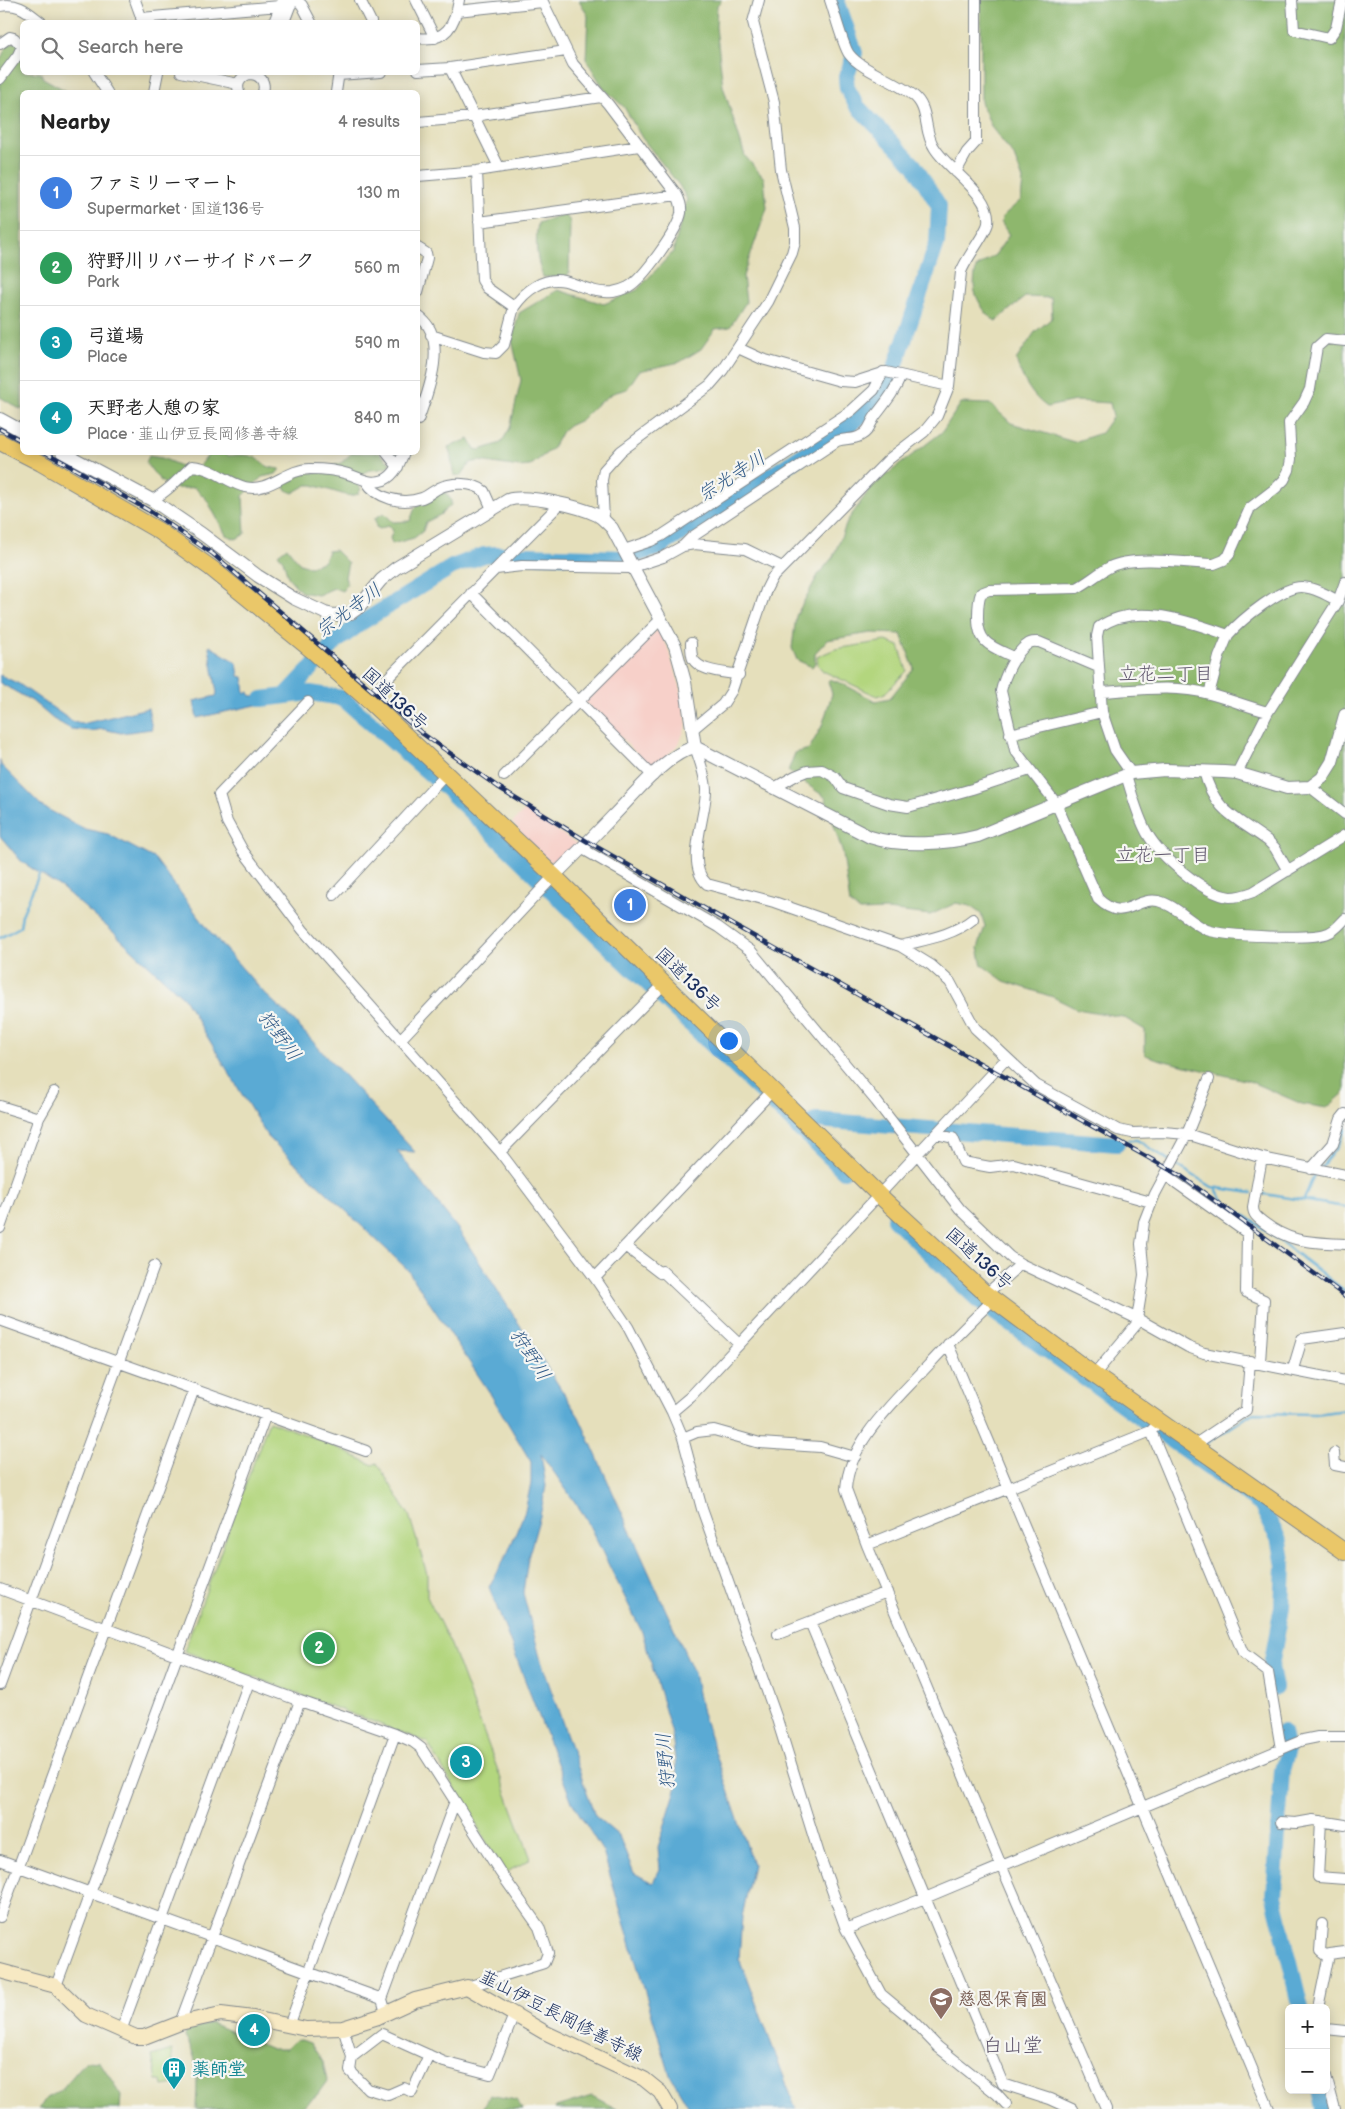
<!DOCTYPE html>
<meta charset="utf-8">
<style>
:root{--surface:#fff;--page:#f6f6f6;--text:#222;--muted:#767676;--line:#e0e0e0;--accent:#d93025}
body{margin:0;font-family:"Balsamiq Sans","Klee One",sans-serif;background:var(--page);color:var(--text)}
.controls{position:absolute;right:15px;bottom:15px;display:grid;overflow:hidden;border-radius:8px;box-shadow:0 2px 12px #0003}
.controls button{width:45px;height:45px;display:grid;place-items:center;padding:0;border:0;border-bottom:1px solid var(--line);background:var(--surface);color:var(--text);font:25px sans-serif}
.you{position:absolute;left:728px;top:1040px;width:18px;height:18px;margin:-12px;border:4px solid #fff;border-radius:50%;background:#1a73e8;box-shadow:0 0 0 8px #1a73e833}
.badge{display:grid;place-items:center;width:32px;height:32px;border-radius:50%;background:var(--accent);color:#fff;font-size:16px;font-weight:700}
.pin{position:absolute;translate:-50% -50%;border:2px solid #fff;box-shadow:0 1px 5px #0006}
.list{margin:0;padding:0;list-style:none}
h2{display:flex;justify-content:space-between;align-items:center;height:65px;margin:0;padding:0 20px;font-size:21px}
h2 small{font-size:16px;font-weight:400;color:var(--muted)}
.list li{display:grid;grid-template-columns:32px 1fr auto;gap:15px;align-items:center;box-sizing:border-box;height:75px;padding:0 20px;border-top:1px solid var(--line)}
.list b{display:block;font-size:19px;white-space:nowrap}
.list p{margin:0;font-size:16px;white-space:nowrap;color:var(--muted)}
.list em{font-size:16px;font-style:normal;color:var(--muted)}
.icon{flex:none;width:28px;height:28px;fill:none;stroke:currentColor;stroke-width:2;stroke-linecap:round;stroke-linejoin:round}
.map{position:relative;flex:none;width:1345px;height:2109px;overflow:hidden}
.search{position:absolute;background:var(--surface);box-shadow:0 2px 12px #0003;left:20px;top:20px;width:400px;height:55px;display:flex;align-items:center;gap:12px;box-sizing:border-box;padding:0 18px;border-radius:8px;color:var(--muted);font-size:19px}
.panel{position:absolute;background:var(--surface);box-shadow:0 2px 12px #0003;left:20px;top:90px;width:400px;height:365px;border-radius:8px}
.map>svg:first-child{display:block}
.built{fill:#f7d0c9}
.green{fill:#b3d67e;stroke:#67826e}
.forest{fill:#8eb76d;stroke:#547366}
.water{fill:#5aaad4;stroke:#3a6c99;fill-rule:evenodd}
.lines{fill:none;stroke-linecap:round;stroke-linejoin:round}
.stream{stroke:#5aaad4;stroke-width:2.5}
.river{stroke:#5aaad4;stroke-width:16}
.minor-casing{stroke:#80878c;stroke-width:12}
.tertiary-casing{stroke:#80878c;stroke-width:14}
.secondary-casing{stroke:#80878c;stroke-width:16}
.trunk-casing{stroke:#80878c;stroke-width:18}
.minor{stroke:#fff;stroke-width:10}
.tertiary{stroke:#fff;stroke-width:12}
.secondary{stroke:#f7e9c3;stroke-width:14}
.trunk{stroke:#eac769;stroke-width:16}
.rail-casing{stroke:#1b2f5e;stroke-width:4.5}
.rail{stroke:#f6f6f2;stroke-width:2.5;stroke-dasharray:8;stroke-linecap:butt}
.labels{text-anchor:middle;dominant-baseline:central;stroke-width:4.5;stroke-linejoin:round;paint-order:stroke}
.street-label{font-size:18px;fill:#1b2f5e;stroke:#f6f6f2}
.education-label{font-size:18px;font-weight:bold;fill:#785e54;stroke:#f6f6f2;text-anchor:start}
.culture-label{font-size:18px;font-weight:bold;fill:#0d838f;stroke:#f6f6f2;text-anchor:start}
.water-label{font-size:19px;font-style:italic;fill:#315a87;stroke:#f6f6f2}
.neighbourhood-label{font-size:19px;fill:#61586e;stroke:#f6f6f2}
.quarter-label{font-size:20px;fill:#61586e;stroke:#f6f6f2}
</style>
<div class="map">
<svg width="1345" height="2109" viewBox="0 0 1345 2109">
<rect width="100%" height="100%" fill="#f6f6f2"/>
<filter id="ink" filterUnits="userSpaceOnUse"><feTurbulence type="fractalNoise" baseFrequency=".02" numOctaves="2"/><feDisplacementMap in="SourceGraphic" scale="10" xChannelSelector="R" yChannelSelector="G"/><feConvolveMatrix kernelMatrix="1 2 1 2 8 2 1 2 1" color-interpolation-filters="sRGB"/></filter>
<filter id="wash" filterUnits="userSpaceOnUse"><feTurbulence type="fractalNoise" baseFrequency=".0096" numOctaves="4" result="noise"/><feDisplacementMap in="SourceGraphic" scale="20" xChannelSelector="R" yChannelSelector="G"/><feGaussianBlur stdDeviation="1.12" result="paint"/><feColorMatrix in="noise" values="0 0 0 0 0 0 0 0 0 0 0 0 0 0 0 0 0 1.4 0 .05"/><feComposite in="paint" operator="in"/></filter>
<g filter="url(#wash)">
<rect width="100%" height="100%" fill="#e5dfbb"/>
<path class="built" d="M658 629 667 646 680 686 687 724 679 744 653 769 584 702Z
M526 809 577 844 561 862 548 861 512 823Z"/>
<path class="green" d="M886 641 899 646 907 671 884 694 877 696 823 671 818 665 817 657 835 649Z
M269 1421 323 1441 373 1465 377 1463 409 1515 427 1574V1597L451 1645 531 1859 505 1873 427 1742 184 1651Z
M172 2050 175 2084 163 2086 162 2080H157L152 2056Z"/>
<path class="forest" d="M579 0H722L717 5 716 27 723 86 745 156 764 178 767 208 743 276 746 302 730 327 715 329 701 349 680 362 639 371 627 389 613 393 595 406 581 420 568 426 562 431 553 448 530 466 519 467 479 461 470 463 461 476 454 475C451 465 452 456 448 447L469 439 475 449 480 450 501 443 510 428 521 380 512 340 519 313 558 290 604 304 637 290 673 252 687 199 679 185 642 138 624 107 604 89 586 59 588 16Z
M981 0H1345V1092L1327 1108 1302 1104 1249 1081 1165 1061 1145 1055V1030L1123 1017 1077 1009 1053 997 1004 981 982 965 978 948 985 926 981 914 970 906 956 903 930 915 887 910 860 911 850 904 843 854 825 797 788 771 795 753 809 749 822 726 832 694 828 681 830 679 845 685 875 701 890 698 914 668 901 634 871 633 827 640 815 653V663L812 667 797 660 792 648 796 616 818 575 833 557 848 520 872 486 942 432 961 403 990 404 1011 423 1074 442 1101 433 1113 416 1110 403 1075 401 1047 407C1031 396 1022 378 1016 360L1035 332 1052 318 1051 298 1025 297 996 321C987 317 978 302 975 292 973 285 975 275 976 268L995 255 1009 235 1001 222 1003 216 1021 200 1023 180 1014 156 992 128 981 102Z
M22 39V72L41 73 43 78 68 92H22V409L18 408 0 397V60L7 46Z
M561 215 566 216 570 221 569 273 566 277H543C536 259 535 241 538 223Z
M225 452 228 456C237 455 248 454 256 458 268 465 263 467 280 469L276 474 262 477 243 496 245 534 236 539 226 535 207 500 194 487C166 492 162 483 146 463L149 456 162 458 195 472 210 453Z
M352 453H379L390 463 389 466C371 475 369 462 357 483L361 489 358 494 351 496 342 494 313 485H307L293 493 286 490 284 485 291 477 303 472 315 473 341 463Z
M436 492 446 493 451 500V505L440 515 426 522 423 531 414 538 392 544 390 538 393 531 389 525 380 529 376 527 375 518 384 513 393 522 410 521 415 508Z
M287 547 300 564 310 567 324 561 328 551 335 550 348 563 345 577 347 584 342 591 334 588 318 595 301 592 288 577 283 560 278 554Z
M211 2023 271 2049H286L297 2039 310 2043 323 2062 327 2081 317 2095 303 2106 304 2109H196C197 2084 200 2059 185 2037L186 2032Z
M86 2061 100 2062 121 2095 120 2109H39L46 2098 61 2090Z
M490 2095 516 2100 523 2109H483Z
M592 2096 617 2109H555L556 2107Z"/>
<path class="water" d="M210 646 237 663 239 676 243 677 245 693 249 692 250 695 253 696 284 693V699L197 718 194 701 216 696 217 693 209 647Z
M0 675 19 684 73 722 82 724 148 708 152 729 121 733 103 729 91 731 71 729 53 719 32 701 0 683Z
M0 760 1 765 43 807 85 829 108 834 155 859 211 933 265 994 292 1019 415 1152 397 1151 458 1229 579 1417 694 1673 702 1713 753 1864 742 1917 739 1958 796 2109H690L670 2075 603 1852 572 1802 489 1587 508 1552 525 1511 531 1483V1462L488 1390 407 1269 267 1136 184 998 113 932 62 888 22 862 0 836ZM541 1454 584 1515 642 1632 672 1734 678 1783 658 1847 660 1869 653 1883 634 1873 619 1836 595 1816 541 1661 523 1593 528 1558 540 1516 546 1486Z"/>
<g class="lines">
<path class="stream" d="M0 938 20 927 22 915 41 870
M1129 1140H1137L1170 1161
M1175 1164 1212 1187 1252 1193
M1321 1167 1337 1147 1345 1129
M1216 1189 1224 1202 1259 1225 1345 1291
M1258 1193 1345 1207
M1304 1200 1315 1172
M1204 1445 1253 1413 1316 1414 1345 1410"/>
<path class="river" d="M286 695 337 641 361 623 452 567 484 555 496 554 624 558 660 547 851 424 873 406 890 382 937 243 939 206 914 165 857 106 847 88 846 78 855 53 837 0
M262 699 310 693 342 698 445 787 603 941 844 1171
M799 1130 817 1120 1117 1144
M894 1219 980 1302 1261 1505 1280 1542 1284 1567 1282 1607 1271 1666 1275 1688
M1283 1732 1287 1753 1282 1770 1274 1897 1301 2008
M1319 2090 1323 2109"/>
</g>
</g>
<g filter="url(#ink)">
<g class="lines">
<g class="minor-casing">
<path id="minor" d="M135 0 143 22
M297 0 302 5 311 22
M360 0 371 22
M416 0 435 38
M1292 0 1294 30 1329 38 1336 28 1342 0
M0 6C18 2 28 12 41 22
M457 11 543 2
M141 18 291 5
M274 22 283 0
M284 22 292 1
M418 38C446 42 455 25 459 0
M0 44 10 37 14 38 22 46 18 55 0 79
M450 68 499 167
M418 70 450 68 566 51
M94 72 107 92
M181 72 238 84
M337 72 338 75 381 72
M154 92 158 72
M239 92C236 83 241 77 249 74 260 74 266 82 263 92
M336 92 339 72
M418 122 454 119 601 97
M477 171 482 280 487 288 514 307C525 291 544 276 565 281 583 286 594 294 613 292 618 291 624 289 628 287 643 279 678 230 681 213 682 206 680 201 677 195L608 104 573 64 542 0
M956 172 967 152 976 142V0
M418 176 477 171 639 146
M479 222 677 195
M418 248 426 253 427 258 418 292
M418 316C450 337 428 393 418 420
M431 335 484 352 496 353 504 345 514 307
M738 348 762 359 840 381 855 382 886 372 949 386
M386 452 398 467
M366 481C377 499 402 505 422 498 428 496 433 491 439 488 452 482 473 482 484 491L492 509
M152 500C167 492 179 479 192 466 212 467 228 483 245 487 269 493 286 469 310 469 322 469 336 470 348 474 361 478 370 485 384 480 395 475 400 463 404 452
M604 520 602 480 604 470 621 451 710 385 723 370 768 302 792 253 795 242V228L781 170 774 102 753 22 759 0
M684 545 692 537 837 441C845 438 853 440 860 436 870 431 870 423 876 415 886 402 895 391 901 376
M624 550 651 541 661 536 851 411 874 390 883 372
M496 569 522 566 630 568 663 557 683 546 694 544 745 549 782 567
M471 593 653 776
M691 643C691 648 691 654 693 659 700 672 726 672 739 675
M1016 658C993 647 977 645 978 616 978 608 978 601 981 593L989 590 1077 588C1089 582 1098 573 1110 567 1132 555 1188 563 1214 564L1224 560 1229 555 1250 508 1276 488 1284 480 1289 470 1291 459 1289 423 1304 402 1310 389 1317 347 1326 339 1345 341
M1098 667 1039 642C1035 642 1031 641 1028 644 1015 652 1004 677 1001 691L1015 750 1056 803 1098 899C1125 924 1133 897 1158 901 1176 905 1190 923 1207 930 1223 936 1313 940 1328 933 1335 931 1340 924 1345 919
M1102 692C1137 690 1175 684 1209 694 1229 699 1248 707 1268 712
M1209 694 1219 657 1228 635
M367 699 559 505
M308 702 219 795 227 822 243 851 303 930 500 1152 595 1278 628 1327 672 1412 683 1438 702 1509 777 1719 819 1854 846 1929 881 1994 910 2018 938 2047 997 2094 1006 2104
M693 729 723 704 732 690 766 590 772 578 889 459 924 432 937 416 949 386 961 272C966 258 987 232 988 223 992 194 947 170 934 147 923 131 930 108 913 95 897 82 861 70 849 54 843 46 834 11 830 0
M1010 734 1102 712
M695 747C700 761 705 774 706 789 707 815 684 864 707 884L774 902 900 946 931 965 950 982 975 1028 1036 1085 1118 1130 1132 1133 1163 1132 1187 1134 1262 1158 1345 1175
M1204 771C1214 812 1237 818 1268 841L1275 848 1288 871
M1131 773 1115 750 1102 712 1097 636 1099 627C1136 601 1190 622 1228 635 1241 620 1282 586 1302 587 1315 588 1327 595 1338 601
M1237 773 1268 712 1338 601 1345 582
M1126 775C1132 794 1137 815 1147 833 1160 856 1203 894 1230 897 1238 897 1245 895 1253 892L1345 835
M504 776 661 619
M1310 787 1345 814
M774 788 795 776 807 771 822 770 835 777 843 788 889 804 908 807 972 789 1030 770
M581 848 718 927 751 951 876 1101 960 1209 1010 1257 1021 1264 1140 1320 1188 1347 1204 1353 1345 1381
M334 895 446 774
M900 946C927 939 952 936 973 919
M400 1040 554 876
M0 1106 39 1118
M936 1134 953 1138 963 1162 990 1167 1014 1164 1151 1202
M500 1152 664 984
M1262 1158 1253 1207C1253 1215 1258 1218 1263 1222 1291 1244 1312 1242 1345 1244
M1311 1169 1333 1144 1341 1119 1345 1114
M1165 1175 1247 1233 1246 1292 1264 1300 1260 1362
M0 1228 39 1118 54 1092
M625 1246 660 1273 662 1271 739 1344
M595 1278 773 1090
M986 1294 1021 1264
M993 1300C968 1324 944 1348 921 1373 891 1405 849 1443 846 1489L867 1545 1001 1865 1106 2109
M1137 1319 1144 1275 1141 1244 1144 1222 1155 1194 1187 1134 1209 1079
M0 1320 366 1451
M948 1344 1269 2109
M1293 1369 1302 1339 1345 1333
M1094 1375 1140 1320
M672 1412 691 1396 1007 1058
M1151 1431 1243 1653 1268 1672 1281 1749
M683 1438 697 1432 714 1430 760 1443 820 1447 855 1457
M1195 1447 1200 1441 1246 1410 1250 1361
M1334 1453 1335 1465 1345 1467
M867 1545 1151 1431 1155 1427
M0 1589 300 1701 395 1734 413 1742 421 1748 455 1801 382 1999 386 2013
M810 1622 1003 2084 1050 2099 1072 2109
M778 1634 887 1592
M0 1685 154 1266
M455 1801 500 1872 539 1927 548 1953 544 1963 541 1964 467 1987
M1321 1821 1318 1877 1345 1879
M1281 1822 1296 1823 1313 1820 1345 1825
M0 1860 382 1999
M0 1917 194 1389
M846 1929 925 1898 1303 1740 1318 1737H1345
M1329 1954 1345 1952
M56 1986 266 1414
M1318 2008 1329 1954 1325 1955 1320 1951 1322 1924
M180 2023 300 1701
M289 2026 395 1734
M343 2028 352 2057 382 2034 444 2062 490 2074 514 2015
M1326 2029 1345 2031
M121 2031 249 1682
M352 2057 350 2071 368 2089 388 2095 404 2088 412 2092 429 2055
M1326 2076 1335 2109"/>
</g>
<g class="tertiary-casing">
<path id="tertiary" d="M0 419 22 431
M62 452 152 500 202 534 258 576 293 598 325 613 334 615 351 613 358 608 381 580 396 568 508 500C527 494 578 506 597 515 603 518 607 524 612 528L675 646 685 682 695 747
M554 876C574 856 594 836 613 816 634 795 666 754 695 747L870 837C900 847 948 844 978 836L1131 773 1165 770 1224 772 1237 773 1287 788 1310 787 1322 778 1332 762 1345 715"/>
</g>
<g class="secondary-casing">
<path id="secondary" d="M0 1971 56 1986 86 2015 136 2037H144L180 2023 221 2014 253 2018 306 2029 343 2028 378 2017 415 2000 467 1987 544 2032 644 2079 660 2092 670 2109"/>
</g>
<g class="trunk-casing">
<path id="trunk" d="M0 442 41 463 159 531 211 568 313 651 367 699 554 876 879 1195 986 1294 1094 1375 1345 1552"/>
</g>
<use href="#minor" class="minor"/>
<use href="#tertiary" class="tertiary"/>
<use href="#secondary" class="secondary"/>
<use href="#trunk" class="trunk"/>
<g class="rail-casing">
<path id="rail" d="M0 429 22 441
M45 452 148 510 213 554 423 734 498 787 588 842 723 919 1181 1176 1345 1296"/>
</g>
<use href="#rail" class="rail"/>
</g>
</g>
<defs>
<g id="school-pin" transform="scale(1.25)"><path d="M0 17L-7.5 6A9.5 9.5 0 1 1 7.5 6Z" fill="#8d6e63" stroke="#f6f6f2"/><path d="M0-5L7-2L0 1L-7-2ZM-4 1L0 2.5L4 1V4Q0 6-4 4Z" fill="#fff"/></g>
<g id="building-pin" transform="scale(1.25)"><path d="M0 17L-7.5 6A9.5 9.5 0 1 1 7.5 6Z" fill="#0f9aa8" stroke="#f6f6f2"/><path d="M-4-6H4V6H1V3H-1V6H-4ZM-2.5-4.3h1.7v1.8h-1.7ZM.8-4.3h1.7v1.8H.8ZM-2.5-1h1.7V.8h-1.7ZM.8-1h1.7V.8H.8Z" fill="#fff"/></g>
</defs>
<g fill-rule="evenodd">
<use href="#school-pin" x="941" y="1999"/>
<use href="#building-pin" x="174" y="2069"/>
</g>
<g class="labels">
<g class="street-label">
<text transform="translate(395 699) rotate(43)">国道136号</text>
<text transform="translate(688 980) rotate(44)">国道136号</text>
<text transform="translate(979 1259) rotate(42)">国道136号</text>
<text transform="translate(561 2016) rotate(27)">韮山伊豆長岡修善寺線</text>
</g>
<g class="education-label">
<text x="958" y="1999">慈恩保育園</text>
</g>
<g class="culture-label">
<text x="192" y="2069">薬師堂</text>
</g>
<g class="water-label">
<text transform="translate(732 477) rotate(-33)">宗光寺川</text>
<text transform="translate(349 611) rotate(-37)">宗光寺川</text>
<text transform="translate(279 1036) rotate(53)">狩野川</text>
<text transform="translate(530 1355) rotate(57)">狩野川</text>
<text transform="translate(666 1761) rotate(-95)">狩野川</text>
</g>
<g class="neighbourhood-label">
<text x="1166" y="674">立花二丁目</text>
<text x="1163" y="855">立花一丁目</text>
</g>
<g class="quarter-label">
<text x="1013" y="2046">白山堂</text>
</g>
</g>
</svg>
<div class="controls">
<button>+</button>
<button>−</button>
</div>
<div class="you"></div>
<div class="pin badge" style="left:630px;top:905px;background:#3f7fe0">1</div>
<div class="pin badge" style="left:319px;top:1648px;background:#2e9e5b">2</div>
<div class="pin badge" style="left:466px;top:1762px;background:#0f9aa8">3</div>
<div class="pin badge" style="left:254px;top:2030px;background:#0f9aa8">4</div>
<div class="search"><svg class="icon" aria-label="search" viewBox="0 0 24 24"><circle cx="10" cy="10" r="6"/><path d="M15 15l6 6"/></svg>Search here</div>
<section class="panel">
<h2>Nearby<small>4 results</small></h2>
<ul class="list">
<li><span class="badge" style="background:#3f7fe0">1</span><div><b>ファミリーマート</b><p>Supermarket · 国道136号</p></div><em>130 m</em></li>
<li><span class="badge" style="background:#2e9e5b">2</span><div><b>狩野川リバーサイドパーク</b><p>Park</p></div><em>560 m</em></li>
<li><span class="badge" style="background:#0f9aa8">3</span><div><b>弓道場</b><p>Place</p></div><em>590 m</em></li>
<li><span class="badge" style="background:#0f9aa8">4</span><div><b>天野老人憩の家</b><p>Place · 韮山伊豆長岡修善寺線</p></div><em>840 m</em></li>
</ul>
</section>
</div>
